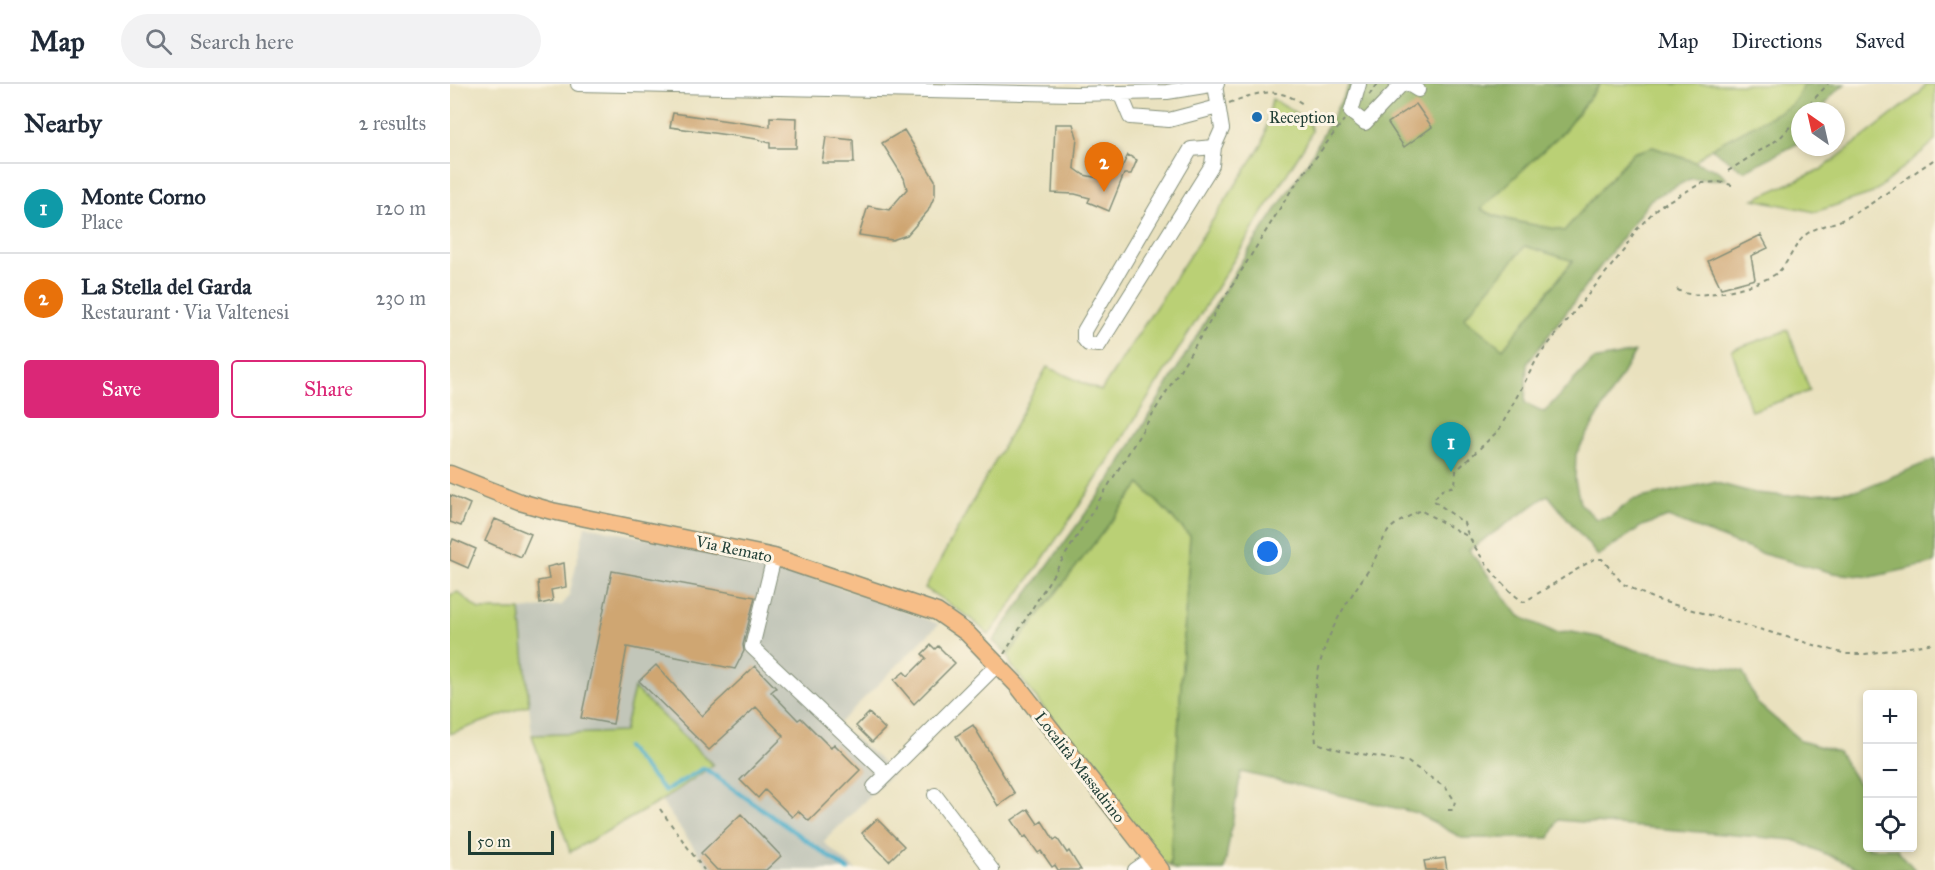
<!DOCTYPE html>
<meta charset="utf-8">
<style>
:root{--surface:#fff;--page:#f2f2f3;--text:#1f2937;--muted:#747a83;--line:#e0e1e3;--accent:#db2777}
body{margin:0;font-family:"IM FELL Great Primer",serif;background:var(--page);color:var(--text)}
.controls{position:absolute;right:18px;bottom:18px;display:grid;overflow:hidden;border-radius:6px;box-shadow:0 3px 9px #0003}
.controls button{width:54px;height:54px;display:grid;place-items:center;padding:0;border:0;border-bottom:2px solid var(--line);background:var(--surface);color:var(--text);font:30px sans-serif}
.compass{position:absolute;left:1341px;top:18px;width:54px;height:54px;border-radius:50%;background:var(--surface);box-shadow:0 3px 9px #0003;rotate:326deg}
.scale{position:absolute;left:18px;bottom:15px;width:86px;box-sizing:border-box;padding-left:6px;border:3px solid #1f3d34;border-top:0;font-size:16px;line-height:21px;white-space:nowrap;color:#1f3d34;-webkit-text-stroke:4px #fcf5e5;paint-order:stroke}
.you{position:absolute;left:818px;top:468px;width:21px;height:21px;margin:-15px;border:4px solid #fff;border-radius:50%;background:#1a73e8;box-shadow:0 0 0 9px #1a73e833}
.badge{display:grid;place-items:center;width:39px;height:39px;border-radius:50%;background:var(--accent);color:#fff;font-size:20px;font-weight:700}
.pin{position:absolute;translate:-50% -50px;filter:drop-shadow(0 2px 3px #0008)}
.pin::after{content:'';position:absolute;top:32px;width:21px;height:18px;background:inherit;clip-path:polygon(0 0,100% 0,50% 100%)}
.list{margin:0;padding:0;list-style:none}
h2{display:flex;justify-content:space-between;align-items:center;height:78px;margin:0;padding:0 24px;font-size:26px}
h2 small{font-size:20px;font-weight:400;color:var(--muted)}
.list li{display:grid;grid-template-columns:39px 1fr auto;gap:18px;align-items:center;box-sizing:border-box;height:90px;padding:0 24px;border-top:2px solid var(--line)}
.list b{display:block;font-size:22px;white-space:nowrap}
.list p{margin:0;font-size:20px;white-space:nowrap;color:var(--muted)}
.list em{font-size:20px;font-style:normal;color:var(--muted)}
.actions{display:flex;gap:12px;padding:18px 24px}
.actions a{flex:1;padding:14px 0;border:2px solid var(--accent);border-radius:6px;text-align:center;font-size:21px;color:var(--accent)}
.actions .main{background:var(--accent);color:#fff}
.icon{flex:none;width:33px;height:33px;fill:none;stroke:currentColor;stroke-width:2;stroke-linecap:round;stroke-linejoin:round}
.map{position:relative;flex:none;width:1485px;height:786px;overflow:hidden}
header{display:flex;align-items:center;gap:36px;box-sizing:border-box;height:84px;padding:0 30px;background:var(--surface);border-bottom:2px solid var(--line)}
header strong{font-size:28px}
nav{display:flex;gap:33px;margin-inline-start:auto;font-size:21px}
.search{width:420px;height:54px;background:var(--page);display:flex;align-items:center;gap:15px;box-sizing:border-box;padding:0 21px;border-radius:33px;color:var(--muted);font-size:22px}
main{display:flex}
aside{flex:1;background:var(--surface)}
.map>svg:first-child{display:block}
.industrial{fill:#c2c6b9}
.green{fill:#bad075;stroke:#6c8654;stroke-width:1.5}
.forest{fill:#93b266;stroke:#59784d;stroke-width:1.5;fill-rule:evenodd}
.lines{fill:none;stroke-linecap:round;stroke-linejoin:round}
.stream{stroke:#4aaeca;stroke-width:4}
.building{fill:#cfa672}
.minor-casing{stroke:#848f79;stroke-width:16}
.major-casing{stroke:#848f79;stroke-width:19}
.path{stroke:#848f79;stroke-width:2;stroke-dasharray:4.5 4.5;stroke-linecap:butt}
.minor{stroke:#fff;stroke-width:14}
.major{stroke:#f7be88;stroke-width:16}
.poi-dot{fill:#1f6fb2;stroke:#fcf5e5;stroke-width:2}
.labels{text-anchor:middle;dominant-baseline:central;stroke-width:6;stroke-linejoin:round;paint-order:stroke}
.poi-label{font-size:16px;fill:#1f3d34;stroke:#fcf5e5;text-anchor:start}
.street-label{font-size:16px;fill:#1f3d34;stroke:#fcf5e5}
</style>
<header>
<strong>Map</strong>
<div class="search"><svg class="icon" aria-label="search" viewBox="0 0 24 24"><circle cx="10" cy="10" r="6"/><path d="M15 15l6 6"/></svg>Search here</div>
<nav><a>Map</a><a>Directions</a><a>Saved</a></nav>
</header>
<main>
<aside>
<h2>Nearby<small>2 results</small></h2>
<ul class="list">
<li><span class="badge" style="background:#0f9aa8">1</span><div><b>Monte Corno</b><p>Place</p></div><em>120 m</em></li>
<li><span class="badge" style="background:#e8710a">2</span><div><b>La Stella del Garda</b><p>Restaurant · Via Valtenesi</p></div><em>230 m</em></li>
</ul>
<div class="actions"><a class="main">Save</a><a>Share</a></div>
</aside>
<div class="map">
<svg width="1485" height="786" viewBox="0 0 1485 786">
<rect width="100%" height="100%" fill="#fcf5e5"/>
<filter id="ink" filterUnits="userSpaceOnUse"><feTurbulence type="fractalNoise" baseFrequency=".0167" numOctaves="2"/><feDisplacementMap in="SourceGraphic" scale="12" xChannelSelector="R" yChannelSelector="G"/><feConvolveMatrix kernelMatrix="1 2 1 2 8 2 1 2 1" color-interpolation-filters="sRGB"/></filter>
<filter id="wash" filterUnits="userSpaceOnUse"><feTurbulence type="fractalNoise" baseFrequency=".008" numOctaves="4" result="noise"/><feDisplacementMap in="SourceGraphic" scale="24" xChannelSelector="R" yChannelSelector="G"/><feGaussianBlur stdDeviation="1.35" result="paint"/><feColorMatrix in="noise" values="0 0 0 0 0 0 0 0 0 0 0 0 0 0 0 0 0 1.4 0 .05"/><feComposite in="paint" operator="in"/></filter>
<g filter="url(#wash)">
<rect width="100%" height="100%" fill="#e9e1be"/>
<path class="industrial" d="M135 442 329 481 489 540 388 640 444 688 373 758 406 786H260L211 717 263 681 184 605 174 648 82 651 70 526 112 521 119 512Z"/>
<path class="green" d="M1150 0H1355L1343 21 1261 64 1245 78 1203 63 1183 69 1114 147C1085 140 1056 138 1030 125L1114 47Z
M1476 0H1485V57L1423 109 1365 128 1304 115 1372 85 1470 9Z
M822 15 858 36 862 47 858 56C754 222 655 393 539 551L520 534 475 504 597 283 651 307 813 59Z
M1075 162 1123 176 1053 265 1013 234Z
M1338 246 1360 307 1301 327 1282 266Z
M690 400 740 452 720 782 706 774 561 581 558 571Z
M8 508 29 526H70L79 621 0 650V511Z
M184 604 263 681 211 717 120 768 82 651 174 648Z"/>
<path class="forest" d="M900 0H1150L1114 47 1031 125C1054 139 1086 140 1114 147L1183 69 1203 63 1269 87 1277 95H1240L1201 115 1077 280 1075 319 1094 328 1143 276 1185 268 1126 370 1125 396 1130 419 1146 435 1160 433 1182 416 1263 398 1305 409 1338 412 1409 406 1485 375V479L1421 493 1383 489 1313 470 1218 433 1192 442 1148 472 1098 411 1019 466 1069 532 1106 549 1122 548 1148 553 1186 566 1293 588 1307 619 1351 657 1388 668 1407 698 1417 709 1418 764H1446L1465 786H1412L1344 756 1108 736 1100 754H1012L967 729 791 688 774 786H725L720 782 740 452 690 400 558 571 543 557 662 393 793 175 858 78ZM1075 162 1123 177 1053 265 1014 234Z
M1355 0H1395L1382 11 1371 27H1350V56L1347 60 1294 87 1261 64 1342 21Z"/>
<g class="lines">
<path class="stream" d="M176 663 215 707 254 684 398 786"/>
</g>
<g id="blocks">
<path class="building" d="M966 20 982 43 954 63 938 39Z
M223 29 320 43V33L347 34 346 64H320V59L307 55 220 43Z
M605 40H623L627 53 624 84 634 91 648 94 653 80 670 87 678 71 687 76 681 90H674L659 127 638 118 640 114 625 110 602 109Z
M454 46 485 96V111L478 127 457 151 442 156 409 151 418 122 439 126 457 105 454 94 432 59Z
M376 53 403 56 404 79H372Z
M1311 151 1318 164 1301 172 1305 195 1271 204 1258 177Z
M0 411 20 420 11 442 0 438Z
M45 435 81 450 71 473 35 457Z
M3 455 26 465 18 484 0 476V463Z
M114 479 116 503 101 506 103 517 90 520 88 497 99 495 97 483Z
M162 487 305 513 293 561 294 567 285 585 177 563 163 640 131 634Z
M481 561 485 565 488 562 505 579 464 620 444 596 454 588 458 592 476 574 472 570Z
M206 581 252 632 305 582 326 604 321 608 348 636 351 634 381 664 384 660 410 686 359 737 348 727 342 733 315 706 308 714 290 696 334 652 306 623 259 666 189 597Z
M419 629 435 645 422 658 406 642Z
M523 641 565 710 548 722 506 652Z
M578 725 588 740 592 737 604 756 607 754 617 769 619 767 631 786H608L605 781 602 783 591 767 588 769 576 752 574 754 562 736Z
M291 730 331 772 316 786H267L251 769Z
M427 735 454 762 439 777 412 749Z
M995 774 997 786H976L974 777Z"/>
</g>
</g>
<g filter="url(#ink)">
<use href="#blocks" fill-opacity="0" stroke="#848f79" stroke-width="1.5"/>
<g class="lines">
<g class="minor-casing">
<path id="minor" d="M128 0 625 10 717 8 767 0
M909 0 901 28 915 39 952 0
M958 0 968 6
M670 9 680 33 719 36 768 23
M764 63 741 65 634 247V255L638 260 649 261 762 81 764 63 772 45 765 1
M324 473 302 563 437 690
M424 703 548 580
M485 711 542 786
M685 786 701 775"/>
</g>
<g class="major-casing">
<path id="major" d="M0 390 70 418 102 427 324 473 487 528 517 549 567 601 711 786"/>
</g>
<path class="path" d="M919 11 928 0
M779 19C808 8 826 2 853 20
M1353 27 1378 0
M1278 87 1330 54 1350 31
M1282 101 1269 98 1252 99 1209 122 1187 145 1174 166 1088 273 1049 346 1006 387 1005 402 993 405 983 416 1014 439C1020 463 1054 506 1074 518L1144 475H1152L1173 500 1204 515 1396 570H1415L1485 559
M1227 205C1241 220 1312 201 1327 189 1340 178 1344 159 1358 149 1368 142 1384 140 1396 134 1428 118 1455 94 1485 75
M554 570 842 105 894 36
M210 725 254 786
M998 726H1003L1005 717 996 704 958 678 894 667 866 659C859 584 876 547 918 487 927 475 930 458 939 446 946 438 961 432 970 426L1017 452"/>
<use href="#minor" class="minor"/>
<use href="#major" class="major"/>
</g>
</g>
<circle class="poi-dot" cx="807" cy="33" r="6"/>
<g class="labels">
<g class="poi-label">
<text x="819" y="33">Reception</text>
</g>
<g class="street-label">
<text transform="translate(284 465) rotate(12)">Via Remato</text>
<text transform="translate(630 683) rotate(52)">Località Massadrino</text>
</g>
</g>
</svg>
<div class="controls">
<button>+</button>
<button>−</button>
<button><svg class="icon" aria-label="locate" viewBox="0 0 24 24"><circle cx="12" cy="12" r="6"/><path d="M12 2v4M12 18v4M2 12h4M18 12h4"/></svg></button>
</div>
<svg class="compass" viewBox="-18 -18 36 36"><path d="M0-13l5 13h-10z" fill="#e53935"/><path d="M0 13l5-13h-10z" fill="#747a83"/></svg>
<div class="scale">50 m</div>
<div class="you"></div>
<div class="pin badge" style="left:1001px;top:388px;background:#0f9aa8">1</div>
<div class="pin badge" style="left:654px;top:108px;background:#e8710a">2</div>
</div>
</main>
